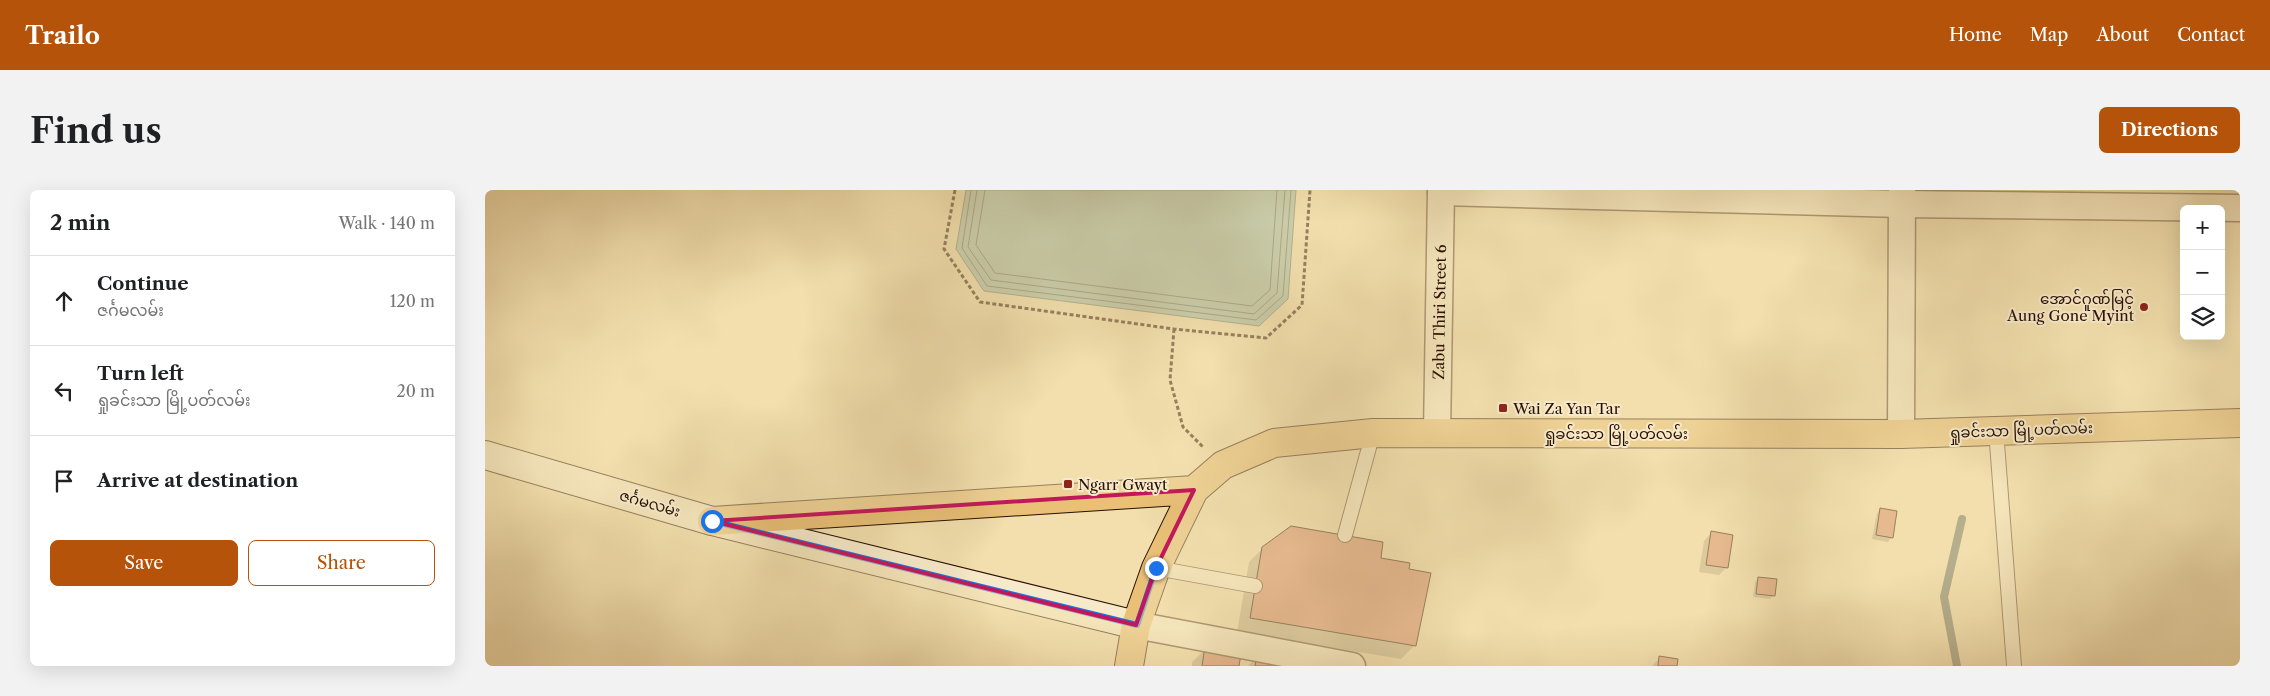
<!DOCTYPE html>
<meta charset="utf-8">
<style>
:root{--surface:#fff;--page:#f2f2f2;--text:#202124;--muted:#757577;--line:#e0e0e0;--accent:#b45309}
body{margin:0;font-family:"Libre Caslon Text","Noto Sans Myanmar",serif;background:var(--page);color:var(--text)}
.controls{position:absolute;right:15px;top:15px;display:grid;overflow:hidden;border-radius:8px;box-shadow:0 5px 20px #0002}
.controls button{width:45px;height:45px;display:grid;place-items:center;padding:0;border:0;border-bottom:1px solid var(--line);background:var(--surface);color:var(--text);font:25px sans-serif}
.stop{position:absolute;width:15px;height:15px;margin:-11px;border:4px solid #1a73e8;border-radius:50%;background:#fff}
.stop.end{background:#1a73e8;border-color:#fff;box-shadow:0 1px 5px #0008}
.list{margin:0;padding:0;list-style:none}
h2{display:flex;justify-content:space-between;align-items:center;height:65px;margin:0;padding:0 20px;font-size:21px}
h2 small{font-size:16px;font-weight:400;color:var(--muted)}
.list li{display:grid;grid-template-columns:32px 1fr auto;gap:15px;align-items:center;box-sizing:border-box;height:90px;padding:0 20px;border-top:1px solid var(--line)}
.list b{display:block;font-size:19px;white-space:nowrap}
.list p{margin:0;font-size:16px;white-space:nowrap;color:var(--muted)}
.list em{font-size:16px;font-style:normal;color:var(--muted)}
.actions{display:flex;gap:10px;padding:15px 20px}
.actions a{flex:1;padding:11px 0;border:1px solid var(--accent);border-radius:8px;text-align:center;font-size:18px;color:var(--accent)}
.actions .main{background:var(--accent);color:#fff}
.icon{flex:none;width:28px;height:28px;fill:none;stroke:currentColor;stroke-width:2;stroke-linecap:round;stroke-linejoin:round}
.map{position:relative;flex:none;width:1755px;height:476px;overflow:hidden;border-radius:8px}
header{display:flex;align-items:center;gap:30px;box-sizing:border-box;height:70px;padding:0 25px;background:var(--accent);color:#fff}
header strong{font-size:24px}
nav{display:flex;gap:28px;margin-inline-start:auto;font-size:18px}
.intro{display:flex;align-items:center;justify-content:space-between;box-sizing:border-box;height:120px;padding:0 30px}
h1{margin:0;font-size:35px}
.button{padding:12px 22px;border-radius:8px;background:var(--accent);color:#fff;font-size:18px;font-weight:700}
main{display:flex;gap:30px;padding:0 30px}
aside{flex:1;background:var(--surface);border-radius:8px;box-shadow:0 5px 20px #0002}
.map>svg:first-child{display:block}
.water{fill:#9bbdab;stroke:#6d7767}
.shadow{fill:#0003}
.lines{fill:none;stroke-linecap:round;stroke-linejoin:round}
.shore{stroke:#626656;stroke-width:1}
.stream{stroke:#6d7767;stroke-width:8}
.building{fill:#d88d6a;stroke:#290f00}
.lane-casing{stroke:#5b432b;stroke-width:16}
.street-casing{stroke:#5b432b;stroke-width:29}
.secondary-casing{stroke:#290f00;stroke-width:30}
.primary-casing{stroke:#290f00;stroke-width:30}
.path{stroke:#290f00;stroke-width:3;stroke-dasharray:4 2.5;stroke-linecap:butt}
.lane{stroke:#f7eaca;stroke-width:14}
.street{stroke:#f7eaca;stroke-width:26}
.secondary{stroke:#f7eaca;stroke-width:28}
.primary{stroke:#e9c076;stroke-width:28}
.route{stroke:#1a73e8;stroke-width:6}
.marked{fill:none;stroke:#c2185b;stroke-width:4;stroke-linejoin:round}
.poi-dot{fill:#8f2418;stroke:#f7eaca;stroke-width:2}
.labels{text-anchor:middle;dominant-baseline:central;stroke-width:4;stroke-linejoin:round;paint-order:stroke}
.poi-label{font-size:15px;fill:#290f00;stroke:#f7eaca;text-anchor:start}
.street-label{font-size:15px;fill:#290f00;stroke:#f7eaca}
</style>
<header>
<strong>Trailo</strong>
<nav><a>Home</a><a>Map</a><a>About</a><a>Contact</a></nav>
</header>
<div class="intro"><h1>Find us</h1><a class="button">Directions</a></div>
<main>
<aside>
<h2>2 min<small>Walk · 140 m</small></h2>
<ul class="list">
<li><svg class="icon" aria-label="ahead" viewBox="0 0 24 24"><path d="M12 20V5M6 11l6-6 6 6"/></svg><div><b>Continue</b><p>ဇင်္ဂမလမ်း</p></div><em>120 m</em></li>
<li><svg class="icon" aria-label="left" viewBox="0 0 24 24"><path d="M17 20v-9H6M10 6l-5 5 5 5"/></svg><div><b>Turn left</b><p>ရှုခင်းသာ မြို့ပတ်လမ်း</p></div><em>20 m</em></li>
<li><svg class="icon" aria-label="arrive" viewBox="0 0 24 24"><path d="M6 21V4h12l-3 4 3 4H6"/></svg><div><b>Arrive at destination</b></div></li>
</ul>
<div class="actions"><a class="main">Save</a><a>Share</a></div>
</aside>
<div class="map">
<svg width="1755" height="476" viewBox="0 0 1755 476">
<rect width="100%" height="100%" fill="#f2dfad"/>
<filter id="stains"><feTurbulence type="fractalNoise" baseFrequency=".004" numOctaves="4"/><feColorMatrix values="0 0 0 0 .2 0 0 0 0 .09 0 0 0 0 .02 0 0 0 .5 -.17"/></filter>
<radialGradient id="worn" r=".72"><stop offset=".6" stop-color="#630" stop-opacity="0"/><stop offset="1" stop-color="#630" stop-opacity=".3"/></radialGradient>
<path class="water" d="M481 0H811L803 109 774 136 499 101 471 59Z"/>
<path class="shadow" d="M1396 319 1411 322 1406 348 1403 352 1387 349 1392 323Z
M1226 343 1242 377 1234 385 1214 382 1219 351Z
M778 358 894 369 923 380 930 455 916 469 752 442 764 372Z
M1274 388 1289 405 1285 409 1268 407 1270 392Z
M721 459 753 476H707V472Z
M772 467 806 476H763Z
M1175 468 1191 476H1167Z"/>
<g class="lines">
<path class="shore" d="M486 0 477 58 502 96 771 130 798 106 806 0
M492 0 483 57 506 90 769 124 792 103 800 0
M500 0 491 55 510 83 767 116 785 100 792 0"/>
<path class="stream" d="M1472 476 1459 407 1477 329"/>
</g>
<path class="building" d="M1395 318 1412 321 1408 348 1391 345Z
M806 336 898 352 896 368 925 373 924 379 946 383 931 456 765 428 777 357Z
M1226 341 1248 345 1243 378 1221 375Z
M1273 387 1292 389 1290 406 1271 404Z
M720 457 756 464 754 476H717Z
M772 465 807 476H770Z
M1174 466 1193 469 1192 476H1173Z"/>
<g class="lines">
<g class="lane-casing">
<path id="lane" d="M1511 240 1529 476
M860 345 888 243
M671 378 770 396"/>
</g>
<g class="street-casing">
<g id="street">
<path d="M956 2 1416 14 1755 18"/>
<path id="s1" d="M952 243 956 0"/>
<path d="M1416 244 1417 0"/>
<path d="M651 435 867 476"/>
</g>
</g>
<g class="secondary-casing">
<path id="secondary" d="M0 265 227 331 651 435"/>
</g>
<g class="primary-casing">
<path id="primary" d="M227 331 709 300
M644 476 651 435 671 378 709 300 738 275 789 253 888 243 1416 244 1755 233"/>
</g>
<path class="path" d="M470 0 459 59 495 112 689 139 781 148 817 115 825 0
M689 139 685 190 698 237 719 258"/>
<use href="#lane" class="lane"/>
<use href="#street" class="street"/>
<use href="#secondary" class="secondary"/>
<use href="#primary" class="primary"/>
</g>
<g class="lines">
<path class="route" d="M227 331 652 435 671 378"/>
</g>
<path d="M0 0H1755V476H0ZM709 300 671 378 651 435 227 331Z" fill="#f2dfad" fill-opacity=".55" fill-rule="evenodd"/>
<path class="marked" d="M709 300 671 378 651 435 227 331Z"/>
<g class="poi-dot">
<circle cx="1659" cy="117" r="5"/>
<rect x="1013" y="213" width="10" height="10" rx="2.5"/>
<rect x="578" y="289" width="10" height="10" rx="2.5"/>
</g>
<g class="labels">
<g class="poi-label">
<text x="1649" y="108" text-anchor="end">အောင်ဂူဏ်မြင့်<tspan x="1649" dy="17">Aung Gone Myint</tspan></text>
<text x="1028" y="218">Wai Za Yan Tar</text>
<text x="593" y="294">Ngarr Gwayt</text>
</g>
<g class="street-label">
<text stroke="none"><textPath href="#s1" startOffset="121">Zabu Thiri Street 6</textPath></text>
<text transform="translate(1536 240) rotate(-2)">ရှုခင်းသာ မြို့ပတ်လမ်း</text>
<text x="1131" y="243">ရှုခင်းသာ မြို့ပတ်လမ်း</text>
<text transform="translate(165 313) rotate(16)">ဇင်္ဂမလမ်း</text>
</g>
</g>
<rect width="100%" height="100%" filter="url(#stains)"/>
<rect width="100%" height="100%" fill="url(#worn)"/>
</svg>
<div class="controls">
<button>+</button>
<button>−</button>
<button><svg class="icon" aria-label="layers" viewBox="0 0 24 24"><path d="M12 4l9 5-9 5-9-5zM3 14l9 5 9-5"/></svg></button>
</div>
<div class="stop" style="left:227px;top:331px"></div>
<div class="stop end" style="left:671px;top:378px"></div>
</div>
</main>
